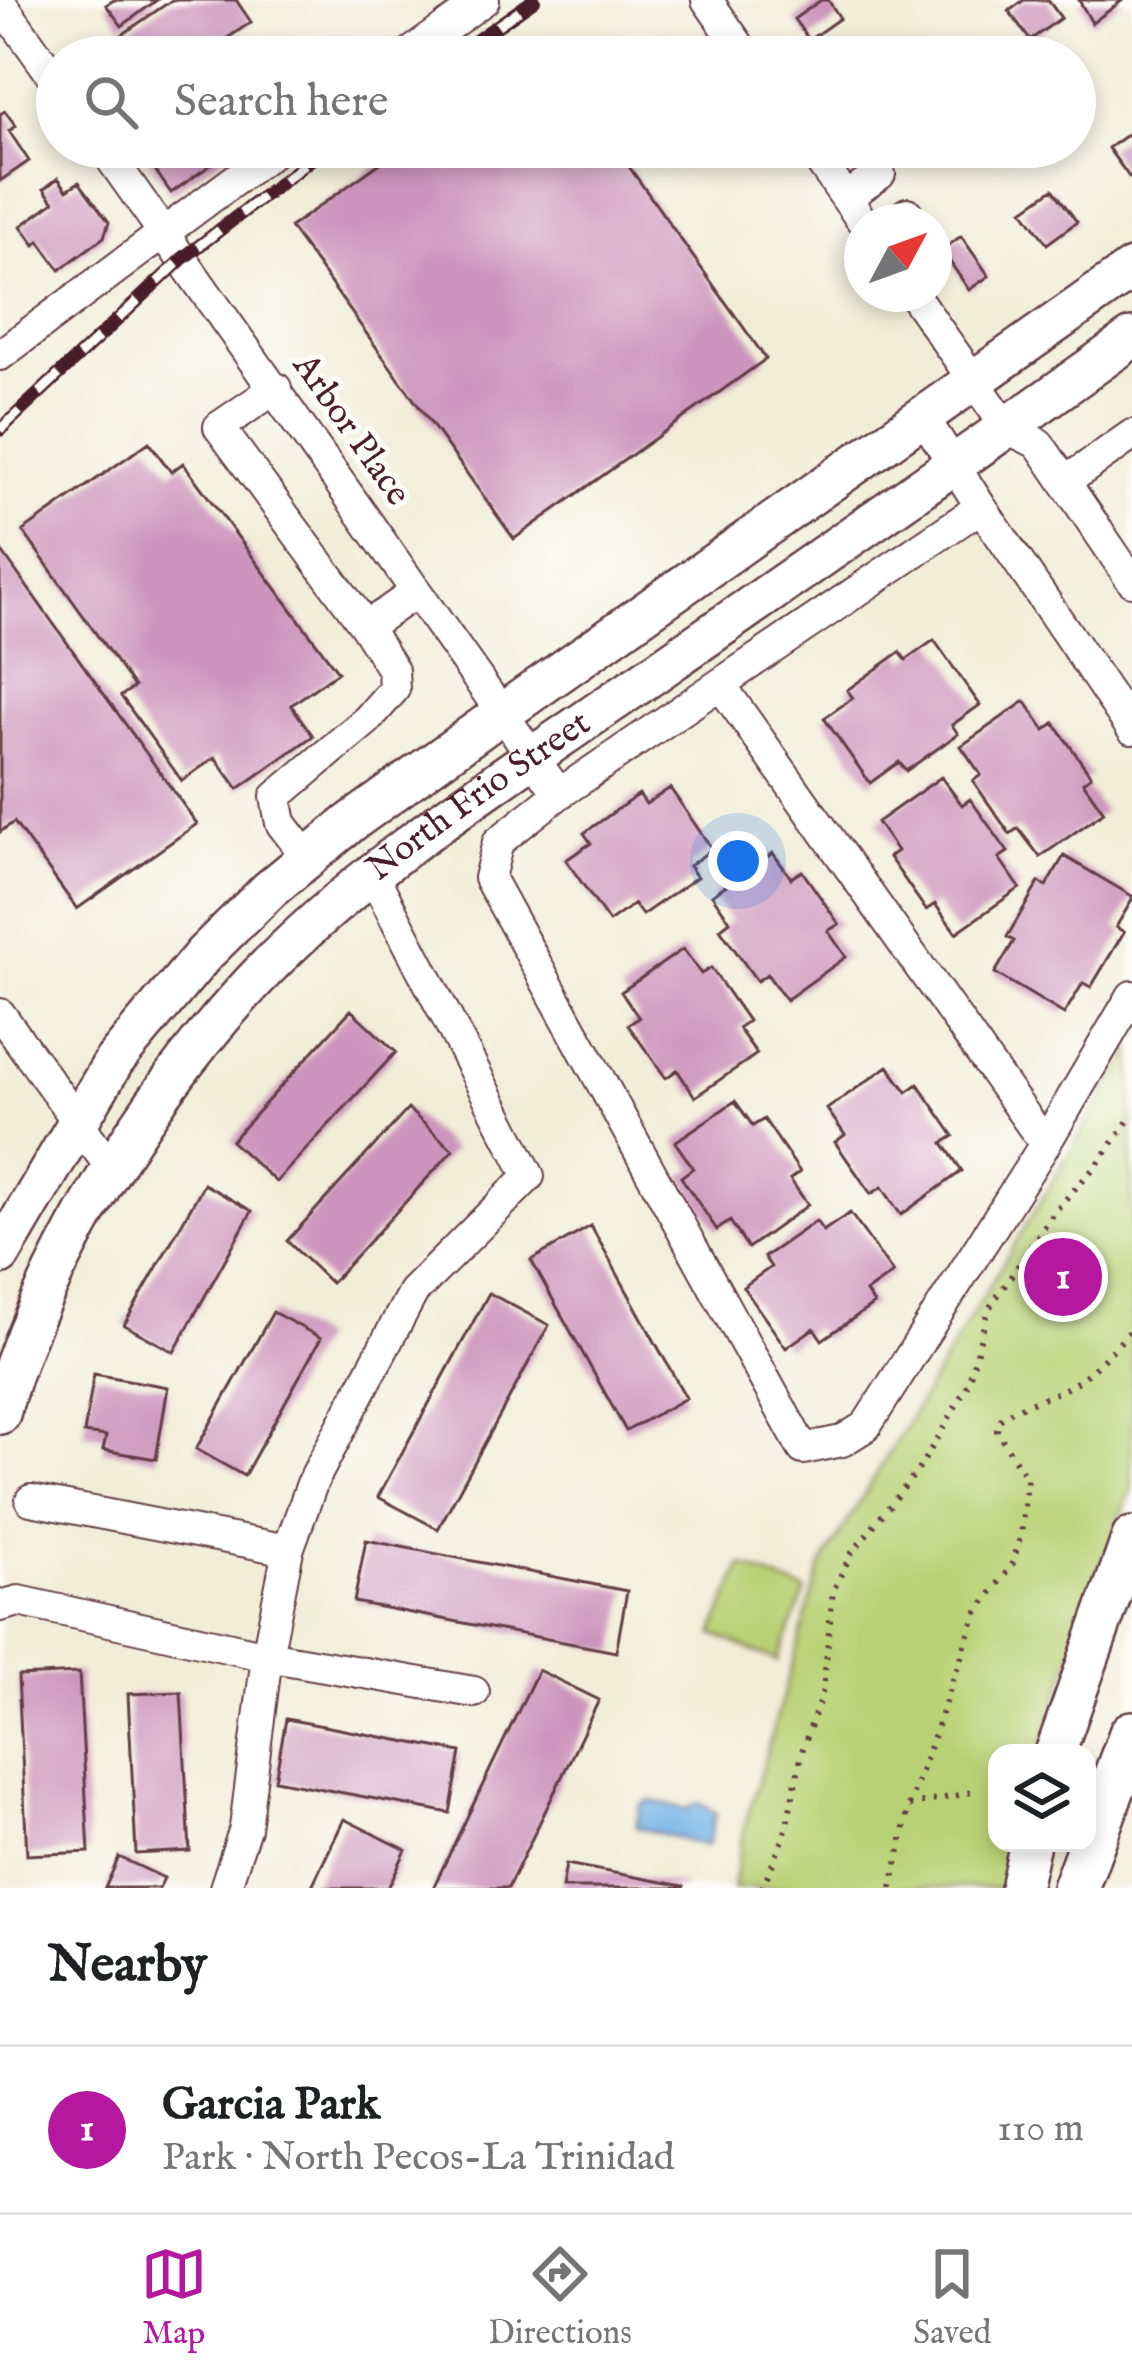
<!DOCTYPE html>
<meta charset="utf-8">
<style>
:root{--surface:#fff;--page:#f6f6f6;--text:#202124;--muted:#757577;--line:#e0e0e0;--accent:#b5179e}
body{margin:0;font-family:"IM FELL English",serif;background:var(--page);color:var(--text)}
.controls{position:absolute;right:36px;bottom:36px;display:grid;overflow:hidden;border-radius:24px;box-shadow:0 6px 18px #0003}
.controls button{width:108px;height:108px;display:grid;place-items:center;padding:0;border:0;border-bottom:3px solid var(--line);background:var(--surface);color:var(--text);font:60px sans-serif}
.compass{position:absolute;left:844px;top:204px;width:108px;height:108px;border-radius:50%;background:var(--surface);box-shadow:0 6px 18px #0003;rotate:49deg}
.you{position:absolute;left:738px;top:861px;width:42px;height:42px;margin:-30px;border:9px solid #fff;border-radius:50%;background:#1a73e8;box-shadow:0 0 0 18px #1a73e833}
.badge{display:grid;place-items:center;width:78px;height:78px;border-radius:50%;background:var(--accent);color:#fff;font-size:39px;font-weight:700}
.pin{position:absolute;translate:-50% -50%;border:6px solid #fff;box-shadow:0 3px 12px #0006}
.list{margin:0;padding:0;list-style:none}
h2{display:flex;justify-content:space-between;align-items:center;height:156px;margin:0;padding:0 48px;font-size:51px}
h2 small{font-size:39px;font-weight:400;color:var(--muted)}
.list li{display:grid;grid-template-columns:78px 1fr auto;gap:36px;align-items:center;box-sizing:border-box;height:168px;padding:0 48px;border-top:3px solid var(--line)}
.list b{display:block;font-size:45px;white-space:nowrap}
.list p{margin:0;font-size:39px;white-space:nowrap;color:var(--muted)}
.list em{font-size:39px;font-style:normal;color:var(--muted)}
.icon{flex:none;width:66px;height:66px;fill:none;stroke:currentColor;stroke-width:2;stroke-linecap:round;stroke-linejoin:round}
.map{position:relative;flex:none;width:1132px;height:1888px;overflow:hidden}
.search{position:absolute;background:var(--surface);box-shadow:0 6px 18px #0003;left:36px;right:36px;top:36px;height:132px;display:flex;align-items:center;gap:30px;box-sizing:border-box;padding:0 42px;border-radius:66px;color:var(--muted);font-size:45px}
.sheet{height:324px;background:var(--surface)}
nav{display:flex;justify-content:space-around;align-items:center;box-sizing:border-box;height:168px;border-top:3px solid var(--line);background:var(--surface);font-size:33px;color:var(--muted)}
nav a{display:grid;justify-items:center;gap:6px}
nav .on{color:var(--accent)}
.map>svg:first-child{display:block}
.green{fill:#b9d175;stroke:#827850;stroke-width:3}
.water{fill:#73b2e6;stroke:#5e6888;stroke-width:3}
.building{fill:#cd95bd}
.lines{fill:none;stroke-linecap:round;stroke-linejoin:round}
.minor-casing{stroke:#633e45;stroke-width:34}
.major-casing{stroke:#633e45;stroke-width:44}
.highway-casing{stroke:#633e45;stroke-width:50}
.path{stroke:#633e45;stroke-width:6;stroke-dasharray:3 9;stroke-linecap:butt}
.minor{stroke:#fff;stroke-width:30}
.major{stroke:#fff;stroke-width:39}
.highway{stroke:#fff;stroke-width:45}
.rail-casing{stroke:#4a1f2b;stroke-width:14}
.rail{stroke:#fdfcf7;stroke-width:9;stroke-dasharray:27;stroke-linecap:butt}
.labels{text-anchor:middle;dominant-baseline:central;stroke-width:10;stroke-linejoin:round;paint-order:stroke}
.street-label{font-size:36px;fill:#4a1f2b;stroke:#fdfcf7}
</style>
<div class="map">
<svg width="1132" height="1888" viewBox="0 0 1132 1888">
<rect width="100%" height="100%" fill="#fdfcf7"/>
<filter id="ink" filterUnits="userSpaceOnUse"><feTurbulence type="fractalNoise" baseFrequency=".00833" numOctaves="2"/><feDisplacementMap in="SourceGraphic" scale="24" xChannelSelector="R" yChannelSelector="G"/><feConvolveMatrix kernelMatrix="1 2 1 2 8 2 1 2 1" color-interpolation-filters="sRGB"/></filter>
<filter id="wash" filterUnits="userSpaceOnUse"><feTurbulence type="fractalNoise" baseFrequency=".004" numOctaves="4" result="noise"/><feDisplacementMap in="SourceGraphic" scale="48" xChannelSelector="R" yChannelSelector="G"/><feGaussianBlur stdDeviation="2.7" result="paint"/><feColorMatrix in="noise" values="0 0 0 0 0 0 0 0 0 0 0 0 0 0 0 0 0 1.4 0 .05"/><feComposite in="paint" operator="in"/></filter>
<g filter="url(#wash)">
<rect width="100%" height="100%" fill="#f2edd8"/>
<path class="green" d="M1132 1049V1488L1092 1591 1040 1753H997V1843H1017L1007 1888H733L743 1832 821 1566Z
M742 1565 806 1591 777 1661 713 1634Z"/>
<path class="water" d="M650 1800 686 1809 699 1803 716 1813 707 1846 636 1827 640 1806Z"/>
<g id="blocks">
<path class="building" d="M114 0H157L122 26 106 5Z
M172 0H236L251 22 210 50 208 46 192 57H120L110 43Z
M821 0H828L840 18 809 40 794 19Z
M1024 0H1048L1061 18 1030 40 1009 11Z
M1079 0H1123L1092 23Z
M5 111 16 126 9 131 29 161 0 181V114Z
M1132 131V175L1129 177 1108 148Z
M161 147H236L171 193 146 157Z
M403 147H615L766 359 514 539 290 227Z
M58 178 67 190 79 182 109 222 104 237 60 270 39 241 35 245 21 226 54 202 44 189Z
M1053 189 1077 222 1047 244 1023 210Z
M961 236 989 276 969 290 942 250Z
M149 442 171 472 183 463 338 672 291 705 313 736 238 789 215 757 182 781 121 696 134 687 23 531Z
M0 549 197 824 77 909 14 822 0 832Z
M934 640 980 705 952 725 958 734 906 771 899 762 870 783 824 718 853 698 847 690 900 652 906 660Z
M1025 701 1045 730 1054 723 1091 776 1083 782 1104 812 1040 857 1018 828 1010 834 973 781 981 775 961 746Z
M941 777 962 805 970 799 1008 852 999 858 1020 888 956 933 935 904 926 910 889 857 897 851 877 822Z
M670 788 712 849 689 866 697 877 642 915 634 904 609 922 566 860 591 843 584 833 639 794 646 804Z
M773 853 791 878 802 871 839 924 828 931 846 957 786 1000 767 974 757 981 720 929 730 921 712 895Z
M1064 856 1132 896V900L1116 927 1124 932 1091 987 1083 983 1064 1014 995 973 1014 941 1007 937 1039 882 1046 886Z
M683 949 701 974 711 968 748 1021 738 1028 757 1054 695 1097 677 1070 666 1078 628 1025 639 1018 621 992Z
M351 1010 396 1052 276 1182 231 1141Z
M888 1066 907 1092 918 1084 954 1136 943 1143 962 1171 901 1215 882 1187 871 1194 835 1142 845 1135 827 1109Z
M735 1101 753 1126 764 1119 800 1172 790 1179 808 1205 748 1248 730 1221 717 1230 681 1177 693 1168 675 1142Z
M408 1109 453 1150 331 1283 287 1241Z
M204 1184 252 1211 174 1352 124 1325Z
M850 1213 893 1273 866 1292 874 1304 822 1340 814 1328 786 1348 743 1287 771 1267 764 1257 816 1221 823 1231Z
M591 1226 686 1398 626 1431 531 1260Z
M489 1293 549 1325 438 1529 378 1497Z
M273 1312 321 1338 244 1476 196 1449Z
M94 1374 168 1387 156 1459 103 1450 106 1436 84 1433Z
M366 1540 627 1591 616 1652 354 1602Z
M538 1670 599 1700 508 1888H433Z
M79 1673 89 1852 27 1855 18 1676Z
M181 1692 190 1851 136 1854 128 1694Z
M286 1719 461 1752 450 1813 275 1780Z
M344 1819 406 1850 388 1888H311Z
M119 1857 164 1878 159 1888H105Z
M566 1864 684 1886 683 1888H562Z"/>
</g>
</g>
<g filter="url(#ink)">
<use href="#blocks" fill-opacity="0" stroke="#633e45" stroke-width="3"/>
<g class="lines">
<g class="minor-casing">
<path id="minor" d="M707 0 747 57
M0 2 57 82
M405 57 484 0
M103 147 559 794 498 842 489 878 803 1449 842 1441 866 1426 1045 1144 720 684 559 794
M810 147 863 222
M846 198 880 174
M895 222 907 213
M913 294 1007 428 1039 444 1132 581
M0 355 279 147
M276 388 219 427 366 627 416 592
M924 418 981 507
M1065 482 1132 435
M720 684 981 507 1132 729
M308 858 281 823 276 797 367 720 394 689 393 670 366 627
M373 875 529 1176 413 1292 313 1481 288 1550 267 1656 474 1692
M0 1014 111 1168
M1045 1144 1132 996
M31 1500 288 1550
M0 1606 19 1601 267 1656 245 1828 225 1888"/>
</g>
<g class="major-casing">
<g id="major">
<path d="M0 1255 114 1061 204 954 269 890 350 823 501 714 1132 269"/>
<path id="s1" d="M0 1414C19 1341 52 1272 89 1207 133 1130 183 1059 242 994 357 866 531 760 672 661 826 554 980 448 1132 338"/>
<path d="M1055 1753 1132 1537"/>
<path d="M1020 1888 1030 1843"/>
</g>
</g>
<g class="highway-casing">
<path id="highway" d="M1075 1888 1132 1734"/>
</g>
<path class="path" d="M909 1806 976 1791
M762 1888 784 1838 803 1748 823 1691 833 1591 851 1554 918 1470 942 1431 968 1384 988 1310 1056 1210 1101 1160 1132 1115
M892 1888 909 1806 976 1614 1013 1563 1021 1534 1027 1479 997 1431 998 1422C1014 1405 1045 1399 1067 1388 1092 1374 1113 1350 1132 1329"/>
<use href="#minor" class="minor"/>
<use href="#major" class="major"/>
<use href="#highway" class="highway"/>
<g class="rail-casing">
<path id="rail" d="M453 57 534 0
M0 430 182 259 327 147"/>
</g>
<use href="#rail" class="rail"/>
</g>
</g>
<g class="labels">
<g class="street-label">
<text transform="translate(351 430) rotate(55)">Arbor Place</text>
<text stroke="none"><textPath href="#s1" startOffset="798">North Frio Street</textPath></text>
</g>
</g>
</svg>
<div class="controls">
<button><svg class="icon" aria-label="layers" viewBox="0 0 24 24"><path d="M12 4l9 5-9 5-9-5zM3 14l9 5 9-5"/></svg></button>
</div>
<svg class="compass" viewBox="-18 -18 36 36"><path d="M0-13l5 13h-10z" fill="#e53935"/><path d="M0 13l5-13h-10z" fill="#757577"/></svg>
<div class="you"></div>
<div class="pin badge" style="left:1063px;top:1277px">1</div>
<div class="search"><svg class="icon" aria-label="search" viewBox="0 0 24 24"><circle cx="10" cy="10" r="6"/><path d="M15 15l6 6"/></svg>Search here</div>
</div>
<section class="sheet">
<h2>Nearby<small></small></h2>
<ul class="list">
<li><span class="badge">1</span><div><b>Garcia Park</b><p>Park · North Pecos-La Trinidad</p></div><em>110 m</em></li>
</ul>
</section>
<nav>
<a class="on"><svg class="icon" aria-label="map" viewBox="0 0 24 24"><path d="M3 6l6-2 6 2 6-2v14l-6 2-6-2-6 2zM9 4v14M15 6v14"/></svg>Map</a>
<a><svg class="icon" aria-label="directions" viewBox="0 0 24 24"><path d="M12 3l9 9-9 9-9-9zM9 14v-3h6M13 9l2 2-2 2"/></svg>Directions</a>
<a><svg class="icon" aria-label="saved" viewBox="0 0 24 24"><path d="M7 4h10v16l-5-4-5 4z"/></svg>Saved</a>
</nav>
